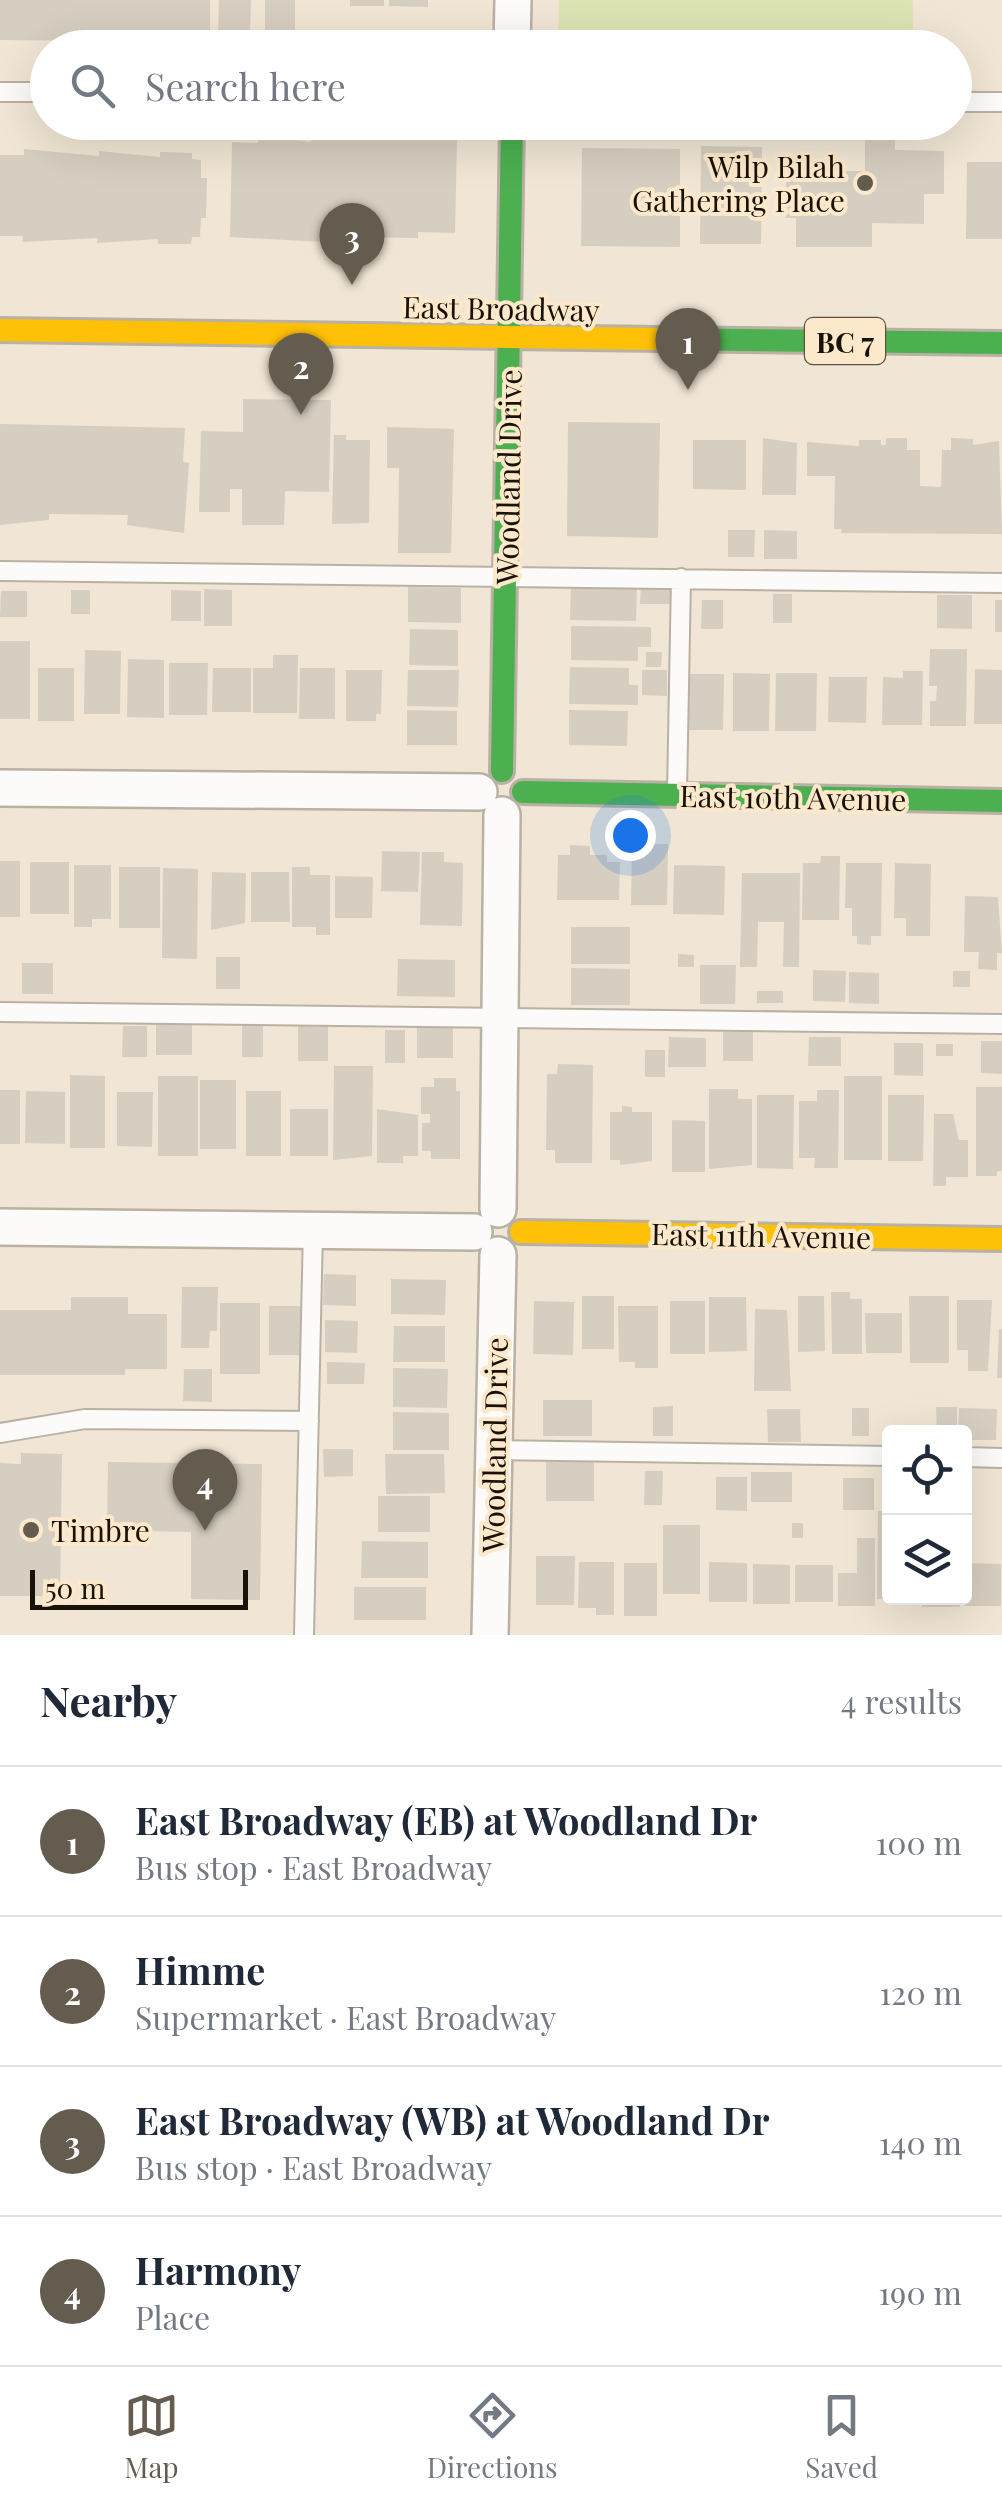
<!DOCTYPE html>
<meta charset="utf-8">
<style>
:root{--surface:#fff;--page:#f2f2f3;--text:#1f2937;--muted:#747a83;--line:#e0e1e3;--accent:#655c50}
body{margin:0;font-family:"Playfair Display",serif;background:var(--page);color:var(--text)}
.controls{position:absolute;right:30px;bottom:30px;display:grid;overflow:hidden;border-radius:10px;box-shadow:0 10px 40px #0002}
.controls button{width:90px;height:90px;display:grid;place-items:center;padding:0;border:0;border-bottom:2px solid var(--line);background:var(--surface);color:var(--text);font:50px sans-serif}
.scale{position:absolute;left:30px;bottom:25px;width:218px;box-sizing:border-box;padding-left:10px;border:5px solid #191208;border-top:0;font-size:28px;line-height:35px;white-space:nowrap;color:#191208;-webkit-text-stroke:8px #fce8ca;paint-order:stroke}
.you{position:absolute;left:630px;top:835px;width:35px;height:35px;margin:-25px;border:8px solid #fff;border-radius:50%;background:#1a73e8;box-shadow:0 0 0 15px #1a73e833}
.badge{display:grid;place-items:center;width:65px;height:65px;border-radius:50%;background:var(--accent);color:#fff;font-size:32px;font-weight:700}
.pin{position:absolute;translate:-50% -82px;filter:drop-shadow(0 2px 5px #0008)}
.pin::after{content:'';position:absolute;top:52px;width:35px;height:30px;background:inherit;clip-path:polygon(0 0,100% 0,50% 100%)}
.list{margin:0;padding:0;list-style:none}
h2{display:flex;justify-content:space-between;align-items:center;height:130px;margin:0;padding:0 40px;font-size:42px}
h2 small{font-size:32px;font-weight:400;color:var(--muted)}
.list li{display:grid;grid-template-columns:65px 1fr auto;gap:30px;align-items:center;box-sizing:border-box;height:150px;padding:0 40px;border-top:2px solid var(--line)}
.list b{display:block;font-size:38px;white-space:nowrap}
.list p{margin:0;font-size:32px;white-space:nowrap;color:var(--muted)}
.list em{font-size:32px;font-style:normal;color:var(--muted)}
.icon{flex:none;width:55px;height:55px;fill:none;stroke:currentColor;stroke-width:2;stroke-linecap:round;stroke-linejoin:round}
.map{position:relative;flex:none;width:1002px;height:1635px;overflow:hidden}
.search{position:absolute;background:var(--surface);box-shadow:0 10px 40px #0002;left:30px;right:30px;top:30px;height:110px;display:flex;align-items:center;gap:25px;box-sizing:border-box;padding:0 35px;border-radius:55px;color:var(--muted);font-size:38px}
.sheet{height:730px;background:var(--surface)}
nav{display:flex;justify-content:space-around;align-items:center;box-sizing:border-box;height:140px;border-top:2px solid var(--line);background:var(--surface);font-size:28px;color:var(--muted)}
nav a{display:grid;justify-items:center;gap:5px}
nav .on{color:var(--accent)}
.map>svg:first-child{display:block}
.green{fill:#dce4b4}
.building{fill:#d6cec0}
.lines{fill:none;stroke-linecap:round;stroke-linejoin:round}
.lane-casing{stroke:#b9b1a4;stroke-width:22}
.street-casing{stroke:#b9b1a4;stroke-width:40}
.fast-casing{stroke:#b9b1a4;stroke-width:28}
.slow-casing{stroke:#b9b1a4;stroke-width:28}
.lane{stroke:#fdfbf9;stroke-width:18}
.street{stroke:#fdfbf9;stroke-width:35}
.fast{stroke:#4caf50;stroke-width:22}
.slow{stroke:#ffc107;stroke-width:22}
.poi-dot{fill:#655c50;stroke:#fce8ca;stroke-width:4}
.labels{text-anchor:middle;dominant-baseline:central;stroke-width:8;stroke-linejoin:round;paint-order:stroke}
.shield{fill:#fce8ca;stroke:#5d5242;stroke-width:2.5}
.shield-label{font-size:28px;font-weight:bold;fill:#191208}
.poi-label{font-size:30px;fill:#191208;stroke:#fce8ca;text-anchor:end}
.street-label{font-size:30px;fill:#191208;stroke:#fce8ca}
</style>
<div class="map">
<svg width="1002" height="1635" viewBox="0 0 1002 1635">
<rect width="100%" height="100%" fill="#f1e6d5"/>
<path class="green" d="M559 0H913V47H558Z"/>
<path class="building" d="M0 0H210V42L0 40Z
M219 0H251L250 33 218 32Z
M265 0H295V32H265Z
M350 0H384V6H350Z
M389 0H428V7L389 6Z
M312 36 338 37 337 48H311Z
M350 131 366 132V137L390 138 391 131 420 132V138L457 139 455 233 418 232V238L341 237V243L230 237 232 142 258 143V136L311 142 312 136H350Z
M865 138H895V150L944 151V194H924V224L872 223V247H796V218H786V171H865Z
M701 146 762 147 761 244H700Z
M582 148 680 149V247L581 246Z
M24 149 99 156V151L160 157V152L192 153V159L201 160V178H207L206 218H201L200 237H192L191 244H158V239L97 243 98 238 22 242 23 236H0V155H24Z
M967 162H1002V239H966Z
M243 399 331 400 329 492 285 491 284 525H242V489H230V512H199L201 431 243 432Z
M568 422 660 423 658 538 567 536Z
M0 424 185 428 183 462 189 463 184 533 127 525 128 515 49 514V520L0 525Z
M387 427 454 429 451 553H398L399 468H387Z
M334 435H346V440H370L369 523 332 524Z
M763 438 797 443 796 495H762Z
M886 438H907V450H920V486L941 487 942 450H951V438L973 439V445L999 441 1002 534 841 533 842 529H834L835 476H807V442L859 446V440H881V445H886Z
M693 440H746V490L693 489Z
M728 530H755L754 557H728Z
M764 530 797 531V559H764Z
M571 584 637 585 636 621 570 620Z
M641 584 670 585V604H640Z
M408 587 461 588V623L408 622Z
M204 589 232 590V626H204Z
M71 590H90V614H71Z
M171 590 201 591V621H171Z
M1 591H27V617H0Z
M773 594H792V623H773Z
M937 595H972V629L937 628Z
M702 600H723V629H701Z
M995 600H1002V632H995Z
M571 626 651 627V647H638V661L571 660Z
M410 629 458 630V666L409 665Z
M0 641H30V719H0Z
M930 649H967L966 726H930V701H936L937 686H929Z
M85 650 121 651 120 714H84Z
M646 652H662L661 667H646Z
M273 655H298L297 713H253V668H273Z
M128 659 164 660V718L127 717Z
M169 663H208L207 715H169Z
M570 667 629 668V685H638V705L569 704Z
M38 668H74V721H38Z
M213 668H251V712H212Z
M300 668H335V719H299Z
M975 669 1002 670V724H974Z
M346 670H382L381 714H376V721H346Z
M408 670H459L458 707 407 706Z
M642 670H667V696L642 695Z
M903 671H923L922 725H882L883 677 903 678Z
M733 673 770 674 769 731H733Z
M776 673H817L816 731H775Z
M689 674H724L723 730H688Z
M829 677H867L866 723 828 722Z
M407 710 457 711V745H407Z
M569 710 628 711 627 746 569 745Z
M652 844H668L667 905H631L632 848 651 849Z
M570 845 590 846V855H607V862H620L619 900H557L558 855H570Z
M382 851 420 852 418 892 381 891Z
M422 852H444V862L463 863 462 926 420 925Z
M821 856H840L839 920H802L803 863H820Z
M0 861H20V917H0Z
M30 862H69V914H30Z
M846 863H882L881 936H871V945L857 944V936H852V908H845Z
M895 863 931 864 930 936H906V918H894Z
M74 865H111V919H92V927H74Z
M674 865 725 866 724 915 673 914Z
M119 867H160V928H119Z
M292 867H310V875H330V935H316V927H292Z
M163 868 198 869 197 959 162 958Z
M212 872 246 873 245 923 211 930Z
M251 872H289L290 922H251Z
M742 873H800L799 967H783L784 922H758L757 967H740Z
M335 876 373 877 372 918H335Z
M965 896 998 897 1002 953H997V970L978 969 979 952H964Z
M571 927H630V964H571Z
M678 954 694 955V967H678Z
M216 957H240V989H216Z
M398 959 455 960V997L397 996Z
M22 963H53V994H22Z
M700 965H736L735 1004H700Z
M571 968 630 969V1005H571Z
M813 970 846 971 845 1002 813 1001Z
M953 971H970V987H953Z
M849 972 879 973V1004L849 1003Z
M757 991H783V1003H757Z
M156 1023H192V1055H156Z
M298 1025H328V1061H298Z
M123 1026H147V1057H122Z
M242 1026H263V1057H242Z
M417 1026H453V1058H417Z
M385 1030H405V1063H385Z
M723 1032H753V1061H723Z
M669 1037 706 1038V1067H668Z
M809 1037H841V1066H808Z
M981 1041H1002V1074L981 1073Z
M894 1043H923V1076L894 1075Z
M936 1044H953V1056H936Z
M645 1050H665V1077H645Z
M558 1064 593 1065 592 1163H555V1150H546L547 1074H557Z
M334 1066H373L372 1156 333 1160Z
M70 1075 105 1076V1148H70Z
M158 1076H198V1156H158Z
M844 1076H882V1160H844Z
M434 1078H456V1091H460V1159H431V1151H422V1123H430V1114H421V1087H434Z
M200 1080H236V1149H200Z
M976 1087H1002V1171H997V1176H976Z
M709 1089H738V1099H752V1165L709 1169Z
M0 1090H20V1144H0Z
M817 1090H839L838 1168H814L815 1158H799V1101H817Z
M26 1091 65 1092V1144L25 1143Z
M246 1091H281V1156H246Z
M117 1092H153L152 1147 117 1146Z
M757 1095H794L793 1169 757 1168Z
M888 1095H924L923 1161H888Z
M622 1106 632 1107V1112H652V1161L620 1165V1160H610V1112H622Z
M290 1109H328V1156H290Z
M377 1109 418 1115V1156H403V1163H377Z
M934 1114H953L959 1140H968V1177H946V1186H933Z
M672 1120 705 1121V1172H672Z
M324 1274 356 1275V1306L323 1305Z
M391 1279 446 1280 445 1315 391 1314Z
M182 1287H218L217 1331H210L209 1348H181Z
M831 1292H850V1299H862V1354H832Z
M582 1296H614V1349H582Z
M798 1296H824L825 1351 798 1352Z
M909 1296H949V1363H910Z
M71 1297H128V1314H167V1369H125V1375H0V1310H71Z
M709 1297H746L747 1351 709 1352Z
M957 1300H992L988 1371H968V1350H957Z
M534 1301 574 1302 573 1355 533 1354Z
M670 1301H705V1354H670Z
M220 1303H260V1374H220Z
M269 1306H308V1355H269Z
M618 1306H658V1368H635V1362H619Z
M755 1309 787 1310 791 1391H754Z
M865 1313H902V1353H866Z
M325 1320 358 1321 357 1353 325 1352Z
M394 1326H445V1362H393Z
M999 1329H1002V1378H997Z
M327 1362 365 1363 364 1384H327Z
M393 1368 448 1369 447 1408 393 1407Z
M184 1369H212V1402L183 1401Z
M543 1400H592V1436H543Z
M673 1406V1436H653V1407Z
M936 1407H957V1432H937Z
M852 1408H869V1436H852Z
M959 1408 997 1409 996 1440H964V1432H958Z
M767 1409H800L801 1442H768Z
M393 1412 449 1413V1450H393Z
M323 1449H353V1476L324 1477Z
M21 1453 62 1454 60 1596H0V1463L21 1464Z
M385 1454H444L445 1493 386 1494Z
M108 1462 262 1464 260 1600 191 1599V1532L107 1530Z
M546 1462H594V1501H546Z
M645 1471H663L662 1505H644Z
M751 1472H792V1502H751Z
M716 1477H747V1511L716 1510Z
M843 1478H874V1510H843Z
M378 1496H430V1532H378Z
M878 1511H890V1599H877Z
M792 1523H803V1538H792Z
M663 1525H700V1594H663Z
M857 1538H875V1606H838V1573H857Z
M362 1541 428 1542V1578H361Z
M536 1556H575L574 1605H536Z
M579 1562H614V1615H596V1608H578Z
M709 1562 747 1563V1602H709Z
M624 1563H657V1616H624Z
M964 1563 1001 1564V1606H964Z
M753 1564 790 1565V1604H753Z
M795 1565H833V1602H795Z
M354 1587H426V1620H354Z
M922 1598H960V1607H922Z"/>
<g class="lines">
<g class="lane-casing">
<path id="lane" d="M0 92H48
M954 102H1002
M0 571 1002 583
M677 793 681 578
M0 1012 1002 1024
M0 1433 85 1419 309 1421
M494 1450 890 1456
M964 1457 1002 1458
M304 1635 313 1229"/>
</g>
<g class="street-casing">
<path id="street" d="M512 48 513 0
M0 788 479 792
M498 1209 502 815
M0 1227 474 1232
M490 1635 498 1255"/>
</g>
<g class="fast-casing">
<path id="fast" d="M662 339 1002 343
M502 771 512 122
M523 792 1002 801"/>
</g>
<g class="slow-casing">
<path id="slow" d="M0 330 662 339
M521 1232 1002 1239"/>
</g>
<use href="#lane" class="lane"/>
<use href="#street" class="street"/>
<use href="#fast" class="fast"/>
<use href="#slow" class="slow"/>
</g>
<g class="poi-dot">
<circle cx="865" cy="183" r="10"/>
<circle cx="31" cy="1530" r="10"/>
</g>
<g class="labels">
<rect class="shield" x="805" y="318" width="80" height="46" rx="8"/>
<g class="shield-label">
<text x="845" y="341">BC 7</text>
</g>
<g class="poi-label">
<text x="845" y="166">Wilp Bilah<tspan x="845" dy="34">Gathering Place</tspan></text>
<text x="51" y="1530" text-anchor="start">Timbre</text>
</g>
<g class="street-label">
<text transform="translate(501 308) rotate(1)">East Broadway</text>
<text transform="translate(508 477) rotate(-89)">Woodland Drive</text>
<text transform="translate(793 797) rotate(1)">East 10th Avenue</text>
<text transform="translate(761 1235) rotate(1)">East 11th Avenue</text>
<text transform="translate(494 1445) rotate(-89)">Woodland Drive</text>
</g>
</g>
</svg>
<div class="controls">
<button><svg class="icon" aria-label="locate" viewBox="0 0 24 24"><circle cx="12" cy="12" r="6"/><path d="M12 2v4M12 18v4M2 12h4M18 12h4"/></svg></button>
<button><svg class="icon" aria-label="layers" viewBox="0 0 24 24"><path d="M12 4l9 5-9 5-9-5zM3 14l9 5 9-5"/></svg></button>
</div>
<div class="scale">50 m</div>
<div class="you"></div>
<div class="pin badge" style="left:688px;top:390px">1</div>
<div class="pin badge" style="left:301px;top:415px">2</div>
<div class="pin badge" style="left:352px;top:285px">3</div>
<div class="pin badge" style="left:205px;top:1531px">4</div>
<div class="search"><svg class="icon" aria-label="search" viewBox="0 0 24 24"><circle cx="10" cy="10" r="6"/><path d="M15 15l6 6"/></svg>Search here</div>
</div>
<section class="sheet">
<h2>Nearby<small>4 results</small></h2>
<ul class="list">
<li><span class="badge">1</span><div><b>East Broadway (EB) at Woodland Dr</b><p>Bus stop · East Broadway</p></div><em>100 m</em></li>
<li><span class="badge">2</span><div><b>Himme</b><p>Supermarket · East Broadway</p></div><em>120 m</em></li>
<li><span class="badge">3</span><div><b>East Broadway (WB) at Woodland Dr</b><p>Bus stop · East Broadway</p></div><em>140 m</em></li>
<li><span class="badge">4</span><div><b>Harmony</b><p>Place</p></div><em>190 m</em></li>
</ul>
</section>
<nav>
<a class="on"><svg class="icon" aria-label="map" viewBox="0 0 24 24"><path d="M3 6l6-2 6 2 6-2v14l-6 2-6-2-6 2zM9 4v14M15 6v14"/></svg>Map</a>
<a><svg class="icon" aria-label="directions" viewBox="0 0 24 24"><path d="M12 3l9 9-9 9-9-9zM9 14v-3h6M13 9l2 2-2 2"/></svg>Directions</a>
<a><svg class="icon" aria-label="saved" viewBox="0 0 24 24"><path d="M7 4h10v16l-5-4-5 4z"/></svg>Saved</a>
</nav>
